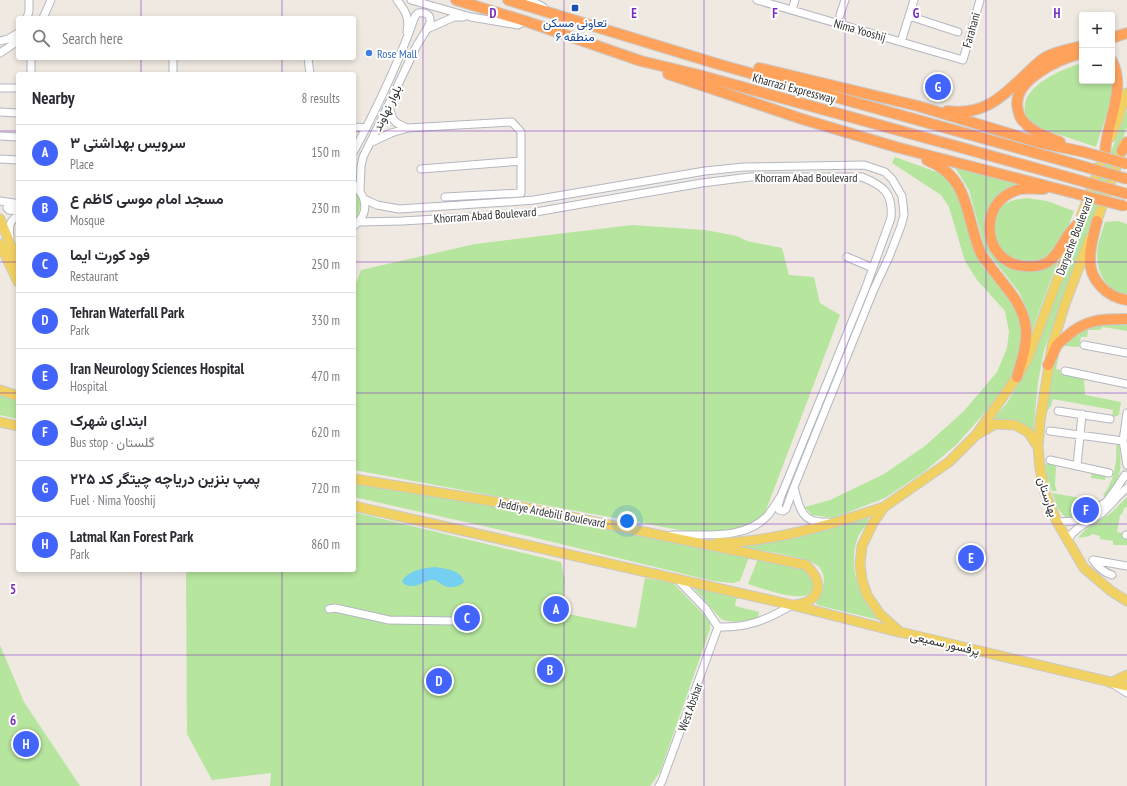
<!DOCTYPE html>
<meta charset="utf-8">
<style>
:root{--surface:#fff;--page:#f2f2f3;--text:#2b2b33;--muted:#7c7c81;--line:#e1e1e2;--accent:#4264fb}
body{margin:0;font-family:"PT Sans Narrow",Vazirmatn,sans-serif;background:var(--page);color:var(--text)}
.controls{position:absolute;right:12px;top:12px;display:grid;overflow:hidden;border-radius:4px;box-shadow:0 2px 6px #0003}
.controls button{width:36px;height:36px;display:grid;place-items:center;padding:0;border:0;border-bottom:1px solid var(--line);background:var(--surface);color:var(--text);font:20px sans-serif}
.you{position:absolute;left:627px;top:521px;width:14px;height:14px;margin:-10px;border:3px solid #fff;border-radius:50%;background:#1a73e8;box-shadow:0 0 0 6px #1a73e833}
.badge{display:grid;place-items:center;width:26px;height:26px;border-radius:50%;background:var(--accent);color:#fff;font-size:13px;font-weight:700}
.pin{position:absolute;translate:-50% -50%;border:2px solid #fff;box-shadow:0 1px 4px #0006}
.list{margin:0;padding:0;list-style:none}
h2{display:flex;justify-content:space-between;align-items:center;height:52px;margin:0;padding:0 16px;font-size:17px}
h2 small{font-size:13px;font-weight:400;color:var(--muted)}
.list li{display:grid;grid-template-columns:26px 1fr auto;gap:12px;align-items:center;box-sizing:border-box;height:56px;padding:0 16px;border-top:1px solid var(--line)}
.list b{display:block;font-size:15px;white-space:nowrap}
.list p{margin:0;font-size:13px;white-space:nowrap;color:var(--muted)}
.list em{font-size:13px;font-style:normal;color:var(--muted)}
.icon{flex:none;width:22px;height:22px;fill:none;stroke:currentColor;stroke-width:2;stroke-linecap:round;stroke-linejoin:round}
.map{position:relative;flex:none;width:1127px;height:786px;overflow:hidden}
.search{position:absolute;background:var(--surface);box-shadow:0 2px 6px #0003;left:16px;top:16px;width:340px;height:44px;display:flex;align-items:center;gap:10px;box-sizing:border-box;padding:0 14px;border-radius:4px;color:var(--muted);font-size:15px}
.panel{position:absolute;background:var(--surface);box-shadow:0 2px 6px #0003;left:16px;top:72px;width:340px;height:500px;border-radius:4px}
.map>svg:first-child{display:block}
.green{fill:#b6e59e}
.water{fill:#75cff0}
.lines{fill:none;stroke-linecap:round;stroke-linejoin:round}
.minor-casing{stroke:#b4b7c1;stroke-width:9}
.major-casing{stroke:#c9c9c9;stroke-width:11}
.highway-casing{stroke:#c9c9c9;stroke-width:12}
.minor{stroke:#fff;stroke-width:7}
.major{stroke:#f2d163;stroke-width:9}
.highway{stroke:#ffa35c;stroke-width:10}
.highway-bridge-casing{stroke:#c9c9c9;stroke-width:12;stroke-linecap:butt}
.highway-bridge{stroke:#ffa35c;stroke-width:10}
.grid{fill:none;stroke:#7b2cbf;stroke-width:1;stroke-opacity:0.55}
.transit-dot{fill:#1a4fb4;stroke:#fff;stroke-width:1.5}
.shop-dot{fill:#3f7fe0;stroke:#fff;stroke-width:1.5}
.labels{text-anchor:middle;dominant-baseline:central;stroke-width:4;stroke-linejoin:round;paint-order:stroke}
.transit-label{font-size:12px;fill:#164399;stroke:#fff}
.street-label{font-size:12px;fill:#2e2e2e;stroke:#fff}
.shop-label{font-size:12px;fill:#366cbe;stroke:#fff;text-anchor:start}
.grid-label{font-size:13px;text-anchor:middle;font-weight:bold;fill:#7b2cbf;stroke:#fff;stroke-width:4;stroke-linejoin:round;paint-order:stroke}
</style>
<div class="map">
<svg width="1127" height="786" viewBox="0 0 1127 786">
<rect width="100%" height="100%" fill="#efe9e1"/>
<path class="green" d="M1082 63V81H1112V77L1114 91 1096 147 1031 125C1007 92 1057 71 1082 63Z
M1127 110V127L1044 350 1038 382 1033 436C1016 423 1008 412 987 426L1007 403 1027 369Z
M895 157 942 174 954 188 961 205 969 233 981 265 998 285 1013 307 1024 328 1023 349 1014 375 995 401 957 444 924 472 885 498 833 518 812 515 805 507 830 500 884 474 925 446 964 411 997 372 1007 348 1009 332 1005 311 977 280 965 261 949 207 941 195 892 163Z
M946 161 1029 186 990 210C992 223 993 244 996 257 998 261 1004 265 1008 267 1028 275 1039 271 1058 261L1031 333 1027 309 1019 292 985 249 969 190 956 169Z
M354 191C362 199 362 211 354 220Z
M1027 198 1047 201 1074 211C1069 224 1064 240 1055 250 1048 259 1039 263 1028 262 1018 262 1010 259 1003 253 987 239 991 208 1011 201 1016 199 1022 199 1027 198Z
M1118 221 1127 224V295C1104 291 1094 268 1098 246 1099 238 1103 230 1105 222Z
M632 225 705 230 737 236 747 241 782 248 789 275 814 277 820 303 840 315 763 518 743 530 707 535 354 470V289L361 270 475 244Z
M1107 322 1127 323V331L1103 327 1100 330H1088L1087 337H1081L1079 347 1065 346C1071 331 1093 327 1107 322Z
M1056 354H1059L1056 369 1060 370 1061 374 1084 379C1084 385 1085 389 1085 395L1121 402 1119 415 1112 418 1113 410 1053 399 1051 406 1046 413 1051 370Z
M0 393 18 398V419L0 415Z
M1117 444 1119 445C1123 468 1120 481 1106 498L1103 495C1111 486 1115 471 1116 460 1117 454 1115 449 1117 444Z
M1047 463 1055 465 1056 467 1055 485 1057 491H1052L1047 479 1045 465Z
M1092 472 1106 474 1105 480 1091 478Z
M354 482 451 497 749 557 740 581 733 583 713 581 532 537 354 497Z
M1052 493 1098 501V503L1085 508 1082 513 1078 516 1065 517 1058 509Z
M1127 497V507L1124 508 1122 514 1120 515 1117 532 1122 533V536L1127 538V545H1113V541L1100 539V536L1092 534 1090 536 1078 538 1085 530 1111 513Z
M354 512 561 562 565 580 563 613 636 628 645 578 673 583 710 621V629L660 772 650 786H270L271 773 212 780 187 734 186 570H354Z
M868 515C870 524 861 530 858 537 847 566 859 599 879 620L817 605 816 603C822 593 828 579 820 568 809 554 733 547 713 544 747 543 780 542 813 533 832 529 850 520 868 515Z
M758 559C768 561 796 565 803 569 809 572 812 577 813 584 816 610 759 587 748 584Z
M692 586 738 598 736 600 735 606 759 612 758 618C747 621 732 624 721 619Z
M0 645 24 702 80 786H0Z"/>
<path class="water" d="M435 567C445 569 461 569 464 582 459 587 449 589 443 585 440 584 438 581 435 580 425 578 418 591 404 584L402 581C409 570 424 568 435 567Z"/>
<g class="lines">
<g class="minor-casing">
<path id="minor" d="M397 0C405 10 410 18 407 32
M411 0 471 17 518 25 525 21
M530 0 543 7
M757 0 963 60 980 0
M792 10 795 0
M840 15 845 0
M909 16 958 32
M27 18 29 11V0
M43 18 51 0
M427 29 454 17H463
M0 41 8 39 18 33
M901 42 914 0
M0 53 18 41
M173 58V74
M308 58 310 74
M31 74V58
M0 88H18
M0 112 18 113
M354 127 366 128
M408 128 512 122 521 132V193L445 197
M0 136 18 137
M370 143 391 133 408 128C393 123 392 120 389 105
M354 151C377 108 399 62 415 16L418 13C425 12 431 14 430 22 429 28 418 42 415 49 398 85 381 121 363 157L361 166 360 190
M0 159 18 160
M421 169 521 161
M354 185C368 198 369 214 354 226
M364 199 377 205 399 209 522 201 534 200 705 171 744 167 864 165 885 172 892 179 902 196 903 204 904 215 901 226 889 257 874 289 794 487C799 508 802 524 827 522
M0 201 14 203
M18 203 7 206V208L9 210 18 211
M359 222 402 221 524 214 702 183 750 177H862C884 186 893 193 891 218L866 287 781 496C777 502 773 508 769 514 746 541 704 534 672 535
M10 237C9 226 8 223 18 215
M847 257 873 268
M1084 345 1127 353
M1065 371 1127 384
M1058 411 1110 419
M1127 413 1123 441 1127 465
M1050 431 1123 441
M1050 460 1109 473
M1077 466 1082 414
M780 500 778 506 779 510 783 511 786 509 794 487
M1057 522 1075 521 1097 508 1107 501 1118 486 1125 475 1127 476
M1126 535H1127
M1067 540C1076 526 1090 522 1102 513 1111 505 1118 495 1127 488
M1093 560 1127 566
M1093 560C1098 568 1103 572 1112 575
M677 579 706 609 718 627
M329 609 335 608 389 620 454 621
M718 627C747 628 767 620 792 605
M1113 684 1127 693
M659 786 662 781 718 627"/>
</g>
<g class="major-casing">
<path id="major" d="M1111 137 1127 93
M1106 150 1028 358 1017 377 976 435 949 462 884 507 873 523 862 546 860 564 862 580 867 595 880 614 900 632 1127 686
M0 219 18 263
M1095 226 1124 144
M1090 238 1065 304 1052 346 1040 422 1038 447 1040 469 1045 493 1057 522 1084 568 1111 591 1127 601
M0 244 18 282
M0 390 18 396
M0 422 18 426
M978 434 995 424 1015 425 1028 432 1038 447
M354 479 503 503 806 565C824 582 822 601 795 605
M354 506 792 605 898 632
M716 543C774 542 830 525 884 507
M1111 683 1127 675"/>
</g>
<g class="highway-casing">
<path id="highway" d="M456 0 525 21 641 61 699 75 1071 178
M508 0 721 65 1075 164
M1112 38 1127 33
M759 68 918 106 1037 142 1084 152
M668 74 802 119 896 147 1066 191
M947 111C983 116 1001 98 1025 75 1032 69 1038 61 1046 57 1057 51 1070 49 1082 46
M1060 142C1049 137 1033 133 1025 123 1021 120 1019 115 1018 110 1010 80 1060 59 1082 53
M1122 151 1127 142
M1105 153C1106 123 1127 89 1112 61
M927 160C971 178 965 217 981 254 984 259 989 264 992 269 1004 285 1021 302 1025 323 1029 340 1022 360 1017 377
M1044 189C1035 189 1025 187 1017 190 977 202 982 263 1024 266 1032 267 1041 266 1048 262 1057 256 1062 245 1068 235 1072 230 1076 226 1080 221
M1097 221C1094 233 1090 245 1090 258 1089 279 1106 297 1127 300
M1048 365C1051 359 1054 351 1057 345 1060 342 1063 339 1066 337 1085 319 1102 319 1127 319"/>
</g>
<use href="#minor" class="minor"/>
<use href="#major" class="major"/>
<use href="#highway" class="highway"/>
<g class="highway-bridge-casing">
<path id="highway-bridge" d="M1084 152 1127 164
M1075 164 1127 179
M1071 178 1127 194
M1066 191 1124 206"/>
</g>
<use href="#highway-bridge" class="highway-bridge"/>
</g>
<path class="grid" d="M141 0V18M282 0V18M423 0V786M564 0V786M704 0V786M845 0V786M986 0V786M141 58V74M282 58V74M0 131H18M354 131H1127M0 262H18M354 262H1127M0 393H18M354 393H1127M0 524H18M354 524H1127M141 570V786M282 570V786M0 655H1127"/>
<rect class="transit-dot" x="571" y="4" width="8" height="8" rx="2"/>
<circle class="shop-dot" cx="369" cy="53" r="4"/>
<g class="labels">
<g class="transit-label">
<text x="575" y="22">تعاونی مسکن<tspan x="575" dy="14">منطقه ۶</tspan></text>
</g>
<g class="street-label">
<text transform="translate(860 30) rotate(16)">Nima Yooshij</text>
<text transform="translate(971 30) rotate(-74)">Farahani</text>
<text transform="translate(794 88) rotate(15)">Kharrazi Expressway</text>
<text transform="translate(387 108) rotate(-64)">بلوار نهاوند</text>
<text x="806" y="177">Khorram Abad Boulevard</text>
<text transform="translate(485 215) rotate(-4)">Khorram Abad Boulevard</text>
<text transform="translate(1074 236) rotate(-69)">Daryache Boulevard</text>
<text transform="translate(1048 497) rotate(72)">بهارستان</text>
<text transform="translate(552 513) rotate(11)">Jeddiye Ardebili Boulevard</text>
<text transform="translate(945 643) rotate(13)">پرفسور سمیعی</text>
<text transform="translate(690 707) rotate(-70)">West Abshar</text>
</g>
<g class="shop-label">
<text x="377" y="53">Rose Mall</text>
</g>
</g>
<g class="grid-label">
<text x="493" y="18">D</text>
<text x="634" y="18">E</text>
<text x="775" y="18">F</text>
<text x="916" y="18">G</text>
<text x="1057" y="18">H</text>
<text x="13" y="594">5</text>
<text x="13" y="725">6</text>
</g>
</svg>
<div class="controls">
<button>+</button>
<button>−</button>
</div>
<div class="you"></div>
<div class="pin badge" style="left:556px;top:609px">A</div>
<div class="pin badge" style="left:550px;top:670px">B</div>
<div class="pin badge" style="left:467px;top:618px">C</div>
<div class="pin badge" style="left:439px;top:681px">D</div>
<div class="pin badge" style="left:971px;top:558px">E</div>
<div class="pin badge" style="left:1086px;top:510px">F</div>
<div class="pin badge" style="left:938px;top:87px">G</div>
<div class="pin badge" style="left:26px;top:744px">H</div>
<div class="search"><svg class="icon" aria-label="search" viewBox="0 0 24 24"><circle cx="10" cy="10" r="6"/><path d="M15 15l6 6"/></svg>Search here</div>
<section class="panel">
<h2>Nearby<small>8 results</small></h2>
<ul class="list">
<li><span class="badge">A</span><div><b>سرویس بهداشتی ۳</b><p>Place</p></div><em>150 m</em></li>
<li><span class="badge">B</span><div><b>مسجد امام موسی کاظم ع</b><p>Mosque</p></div><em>230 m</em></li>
<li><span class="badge">C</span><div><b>فود کورت ایما</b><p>Restaurant</p></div><em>250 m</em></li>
<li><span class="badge">D</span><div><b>Tehran Waterfall Park</b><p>Park</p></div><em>330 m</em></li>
<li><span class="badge">E</span><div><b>Iran Neurology Sciences Hospital</b><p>Hospital</p></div><em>470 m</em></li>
<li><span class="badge">F</span><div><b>ابتدای شهرک</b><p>Bus stop · گلستان</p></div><em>620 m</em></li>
<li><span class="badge">G</span><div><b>پمپ بنزین دریاچه چیتگر کد ۲۲۵</b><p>Fuel · Nima Yooshij</p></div><em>720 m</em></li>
<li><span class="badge">H</span><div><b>Latmal Kan Forest Park</b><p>Park</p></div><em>860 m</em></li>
</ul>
</section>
</div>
